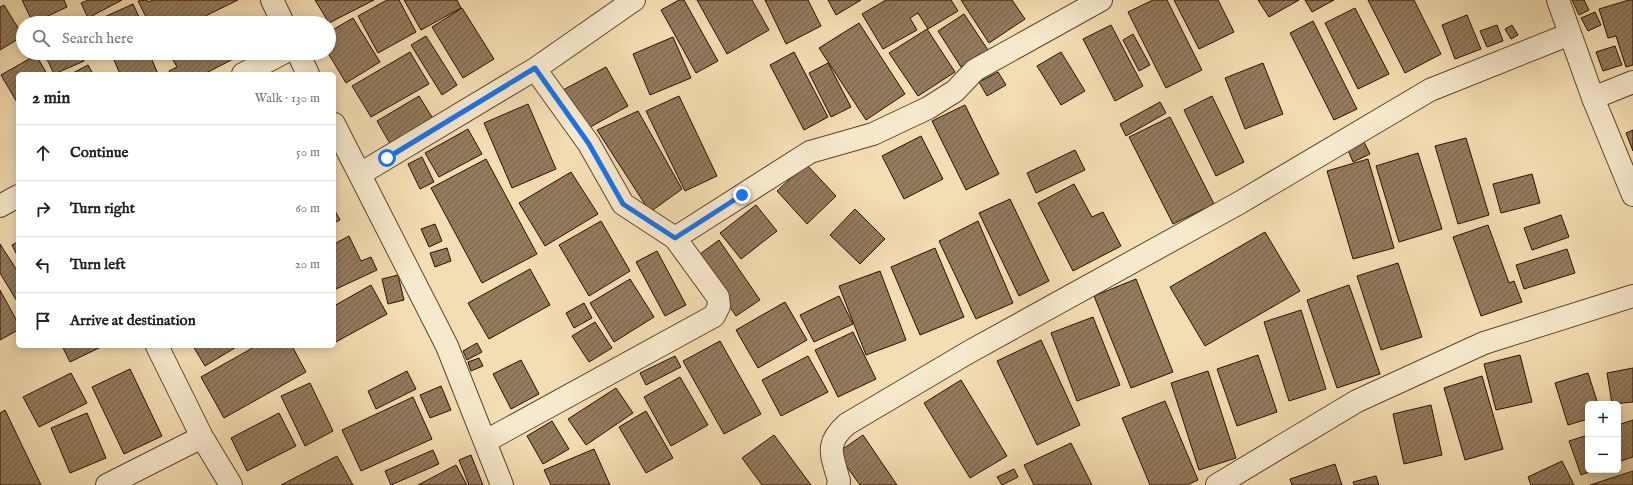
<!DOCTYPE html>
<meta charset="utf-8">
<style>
:root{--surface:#fff;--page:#f2f2f2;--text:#222;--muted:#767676;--line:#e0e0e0}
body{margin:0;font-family:"IM FELL English",serif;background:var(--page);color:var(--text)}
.controls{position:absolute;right:12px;bottom:12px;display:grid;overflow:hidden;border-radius:6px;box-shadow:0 2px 10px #0003}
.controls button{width:36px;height:36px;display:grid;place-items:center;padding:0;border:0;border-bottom:1px solid var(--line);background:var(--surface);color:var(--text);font:20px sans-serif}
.stop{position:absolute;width:12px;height:12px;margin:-9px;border:3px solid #1a73e8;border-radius:50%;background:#fff}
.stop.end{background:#1a73e8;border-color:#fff;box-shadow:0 1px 4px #0008}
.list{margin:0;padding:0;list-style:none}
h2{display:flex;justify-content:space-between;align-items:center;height:52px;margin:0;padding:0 16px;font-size:17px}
h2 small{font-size:13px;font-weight:400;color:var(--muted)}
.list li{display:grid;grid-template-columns:26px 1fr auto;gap:12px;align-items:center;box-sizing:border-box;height:56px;padding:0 16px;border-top:1px solid var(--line)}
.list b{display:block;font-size:15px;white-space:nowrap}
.list em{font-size:13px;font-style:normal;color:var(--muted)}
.icon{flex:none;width:22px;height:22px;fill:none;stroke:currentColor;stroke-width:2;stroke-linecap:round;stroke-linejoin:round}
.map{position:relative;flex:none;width:1633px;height:485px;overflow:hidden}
.search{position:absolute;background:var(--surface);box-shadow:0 2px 10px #0003;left:16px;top:16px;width:320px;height:44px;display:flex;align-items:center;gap:10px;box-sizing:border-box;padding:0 14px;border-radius:22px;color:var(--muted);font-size:15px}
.panel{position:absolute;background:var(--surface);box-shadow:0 2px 10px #0003;left:16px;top:72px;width:320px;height:276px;border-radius:6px}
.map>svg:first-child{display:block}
.building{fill:url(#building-hatch);stroke:#2c1000}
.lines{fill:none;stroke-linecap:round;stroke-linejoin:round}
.minor-casing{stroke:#5e432c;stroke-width:24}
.minor{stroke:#f7e9cd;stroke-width:22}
.route{stroke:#1a73e8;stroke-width:5}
</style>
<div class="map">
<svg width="1633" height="485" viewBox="0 0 1633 485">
<defs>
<pattern id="building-hatch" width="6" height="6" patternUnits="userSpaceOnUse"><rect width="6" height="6" fill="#937b5d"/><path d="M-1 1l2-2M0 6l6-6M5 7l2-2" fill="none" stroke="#78634a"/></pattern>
</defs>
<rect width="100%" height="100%" fill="#f3ddb2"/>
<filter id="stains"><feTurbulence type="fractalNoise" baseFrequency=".005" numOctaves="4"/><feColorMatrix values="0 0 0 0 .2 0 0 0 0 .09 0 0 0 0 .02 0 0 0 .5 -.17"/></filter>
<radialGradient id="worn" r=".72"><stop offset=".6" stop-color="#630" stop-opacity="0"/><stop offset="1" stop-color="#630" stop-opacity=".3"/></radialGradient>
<path class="building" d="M22 0H64L67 7 33 23Z
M88 0H122L88 18 81 3Z
M147 0 148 2 153 0H238L191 23H149L138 1Z
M315 0H374L329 23Z
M387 0H399L416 32 378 53 358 16Z
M404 0H457L461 8 421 30Z
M679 0H684L718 61 696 73 661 10Z
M697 0H752L769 30 727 54Z
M765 0H808L821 26 786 44Z
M828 0H861L836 15Z
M886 0H951L958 11 928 29 918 13 910 18 917 30 883 49 862 14Z
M961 0H1012L1025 19 989 43Z
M1153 0H1167L1202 70 1166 88 1128 12Z
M1174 0H1218L1234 32 1199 49Z
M1258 0H1299L1269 17Z
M1305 0H1334L1312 12Z
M1368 0H1414L1441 54 1405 73Z
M1572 0H1584L1589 10 1579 15Z
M1629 0H1633V65L1626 67 1616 36 1608 38 1599 9Z
M133 4 142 23H91Z
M4 5 23 36 0 50V7Z
M462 8 494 59 463 78 432 27Z
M1355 8 1389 74 1358 89 1325 23Z
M1595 12 1601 25 1588 31 1581 18Z
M964 14 988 50 961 67 938 31Z
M1467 15 1481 49 1455 59 1442 25Z
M236 17 240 23H224Z
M353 18 380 62 346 83 328 53H329V32Z
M1313 21 1357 109 1334 120 1290 33Z
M859 23 905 94 866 120 819 48Z
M1111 25 1143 86 1115 101 1083 39Z
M1497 25 1503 41 1487 47 1480 31Z
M1512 25 1518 35 1511 39 1505 29Z
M927 29 955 72 918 96 889 53Z
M1133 34 1150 65 1139 71 1123 40Z
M426 36 457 85 442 95 411 45Z
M673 37 691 78 650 95 633 54Z
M1615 46 1622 65 1603 71 1596 52Z
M410 52 429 84 371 117 352 86Z
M794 52 828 117 804 130 770 65Z
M1061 52 1085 91 1061 105 1037 66Z
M49 53H80L84 61 54 74 45 55Z
M111 53H149L158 74H120Z
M169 53H245L204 74H170L169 71 177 67Z
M36 55 47 74H18V104L1 75Z
M828 63 851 107 831 117 809 73Z
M1263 63 1283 114 1245 129 1225 78Z
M88 65 93 74H71Z
M606 67 628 106 585 130 563 90Z
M998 72 1006 85 987 96 979 82Z
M419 96 435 122 392 147 377 121Z
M679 96 717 176 685 191 646 111Z
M1212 96 1244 162 1216 176 1184 110Z
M1160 102 1166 113 1126 136 1120 124Z
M528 104 556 169 512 188 484 123Z
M965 105 999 174 966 190 932 121Z
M638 111 682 189 650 212 597 130Z
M1170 117 1214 204 1173 224 1129 137Z
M468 129 482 154 439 177 425 153Z
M1633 130V151L1626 133Z
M921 136 943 179 904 199 882 156Z
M1466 138 1489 215 1458 224 1435 146Z
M1363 140 1370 154 1353 162 1347 148Z
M1075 150 1085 170 1036 193 1027 173Z
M1418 153 1442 229 1399 242 1376 166Z
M422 157 434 182 420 189 408 164Z
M486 159 537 254 482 283 431 188Z
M1368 159 1394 248 1353 259 1327 171Z
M806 164 836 196 807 224 777 191Z
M571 172 598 214 545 246 519 203Z
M1532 174 1540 203 1501 213 1493 184Z
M1074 184 1092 217 1103 212 1121 246 1073 271 1038 203Z
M1010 199 1049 281 1019 296 979 213Z
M756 205 777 231 741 259 720 233Z
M334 209 340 220 334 223Z
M855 209 885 239 860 264 830 235Z
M1561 215 1569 237 1532 250 1524 228Z
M601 221 630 271 589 296 559 245Z
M978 221 1013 303 976 319 939 241Z
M435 224 442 241 429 247 421 229Z
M1488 225 1509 283 1514 281 1522 302 1481 316 1453 237Z
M1265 232 1300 291 1205 346 1170 287Z
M349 236 361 261 371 257 377 270 334 290V251L336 250 334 244Z
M719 240 760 300 736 316 696 257Z
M18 242V257L12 245Z
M0 244 18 272V303L0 273Z
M447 248 451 261 435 267 430 253Z
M935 248 964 317 920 335 891 267Z
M1567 249 1575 273 1524 289 1516 265Z
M657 251 686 305 665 316 636 262Z
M1398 263 1422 337 1381 350 1357 276Z
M530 269 550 305 489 339 468 303Z
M880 271 906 340 866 355 839 286Z
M398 275 404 300 388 304 382 279Z
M630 279 654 317 614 342 590 303Z
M1136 279 1173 372 1131 388 1094 296Z
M371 285 387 314 334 343V306Z
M1349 285 1380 374 1337 388 1307 300Z
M0 290 18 323V330L0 340Z
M839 296 853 324 814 342 800 315Z
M785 302 807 340 758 368 736 330Z
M584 303 592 318 574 328 566 313Z
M1301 310 1326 389 1289 401 1264 322Z
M1093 317 1120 385 1077 401 1051 333Z
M595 322 612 348 589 362 572 336Z
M853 332 876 379 838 397 815 350Z
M1041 340 1080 425 1037 445 997 361Z
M720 341 761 414 724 434 683 361Z
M477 343 482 352 467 360 463 351Z
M62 346H103L70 362Z
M193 346H238L205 366Z
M256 346H292L306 372 224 418 201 377Z
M1258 355 1277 412 1237 426 1217 369Z
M1520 355 1532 402 1496 410 1484 364Z
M675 356 681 367 646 385 640 373Z
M808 356 828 392 781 416 762 380Z
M479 358 483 366 471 371 468 362Z
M521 360 539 394 511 409 493 374Z
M1633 368V402L1612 404 1607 373Z
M130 369 162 436 124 454 92 387Z
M407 371 416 389 376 409 368 391Z
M1208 371 1236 458 1199 470 1171 383Z
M71 373 87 403 39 427 23 397Z
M1588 373 1598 404H1588V419L1568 425 1555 383Z
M1482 376 1503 449 1465 460 1444 388Z
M680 377 708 425 671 446 644 397Z
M961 380 1007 456 970 478 924 403Z
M310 383 333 431 305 446 281 396Z
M441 386 451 410 430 418 420 395Z
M616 388 633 413 586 445 568 419Z
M413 397 432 439 361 471 342 430Z
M1165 401 1198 480 1187 485H1150L1122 418Z
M1431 405 1442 455 1404 464 1393 414Z
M5 410 41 485H0V413Z
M646 411 673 458 646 473 619 427Z
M87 413 106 458 70 473 51 428Z
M279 413 296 446 247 471 231 438Z
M1633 420V457L1618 462V425Z
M552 421 569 449 543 464 527 436Z
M774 435 811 485H762L742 458Z
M863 435 897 485H860L837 453Z
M1588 435V470H1595L1581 475 1569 441Z
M1071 443 1092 485H1034L1024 465Z
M594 449 610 485H551L544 470Z
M433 450 439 464 391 485 385 471Z
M471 455 483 485H469L459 460Z
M337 456 353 485H281Z
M1562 461 1574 485H1531L1528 477Z
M1335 464 1342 485H1292L1290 479Z
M456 465 467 485H418Z
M1014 469 1018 477 1002 485 997 477Z
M1633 471V485H1590Z
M1376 476 1379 485H1354L1353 482Z"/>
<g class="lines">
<g class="minor-casing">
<path id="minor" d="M272 0 283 23
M1558 0 1593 98 1633 195
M298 53 308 74
M243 74 283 53
M1593 98 1633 82
M334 124 447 346 502 485
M360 174 535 69 634 0
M0 206 18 196
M675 238 810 152 873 134 928 108 955 91 975 70 1101 0
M157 346 202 437 231 485
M486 441 714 316 719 306 718 297 675 238 623 204 589 144 535 69
M107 485 202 437
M838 485 839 481C832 455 824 444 847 424L969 352 1239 203 1430 90 1570 34
M1217 485 1357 401 1484 343 1633 296"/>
</g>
<use href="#minor" class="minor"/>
</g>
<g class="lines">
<path class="route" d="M387 158 535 68 589 144 623 204 675 238 742 195"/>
</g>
<rect width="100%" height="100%" filter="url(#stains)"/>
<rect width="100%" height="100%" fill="url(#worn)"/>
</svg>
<div class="controls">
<button>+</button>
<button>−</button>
</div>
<div class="stop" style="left:387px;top:158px"></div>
<div class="stop end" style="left:742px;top:195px"></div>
<div class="search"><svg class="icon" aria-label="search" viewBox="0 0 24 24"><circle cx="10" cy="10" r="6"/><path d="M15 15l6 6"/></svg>Search here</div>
<section class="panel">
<h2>2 min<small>Walk · 130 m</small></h2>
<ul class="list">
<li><svg class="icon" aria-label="ahead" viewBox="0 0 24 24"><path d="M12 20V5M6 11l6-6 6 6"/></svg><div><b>Continue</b></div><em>50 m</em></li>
<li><svg class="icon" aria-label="right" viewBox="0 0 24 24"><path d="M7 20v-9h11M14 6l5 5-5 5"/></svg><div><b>Turn right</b></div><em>60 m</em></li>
<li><svg class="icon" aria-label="left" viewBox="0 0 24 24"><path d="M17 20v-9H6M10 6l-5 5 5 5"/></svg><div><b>Turn left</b></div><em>20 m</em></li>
<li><svg class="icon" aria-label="arrive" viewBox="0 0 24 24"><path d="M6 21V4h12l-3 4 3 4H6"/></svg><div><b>Arrive at destination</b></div></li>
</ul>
</section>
</div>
